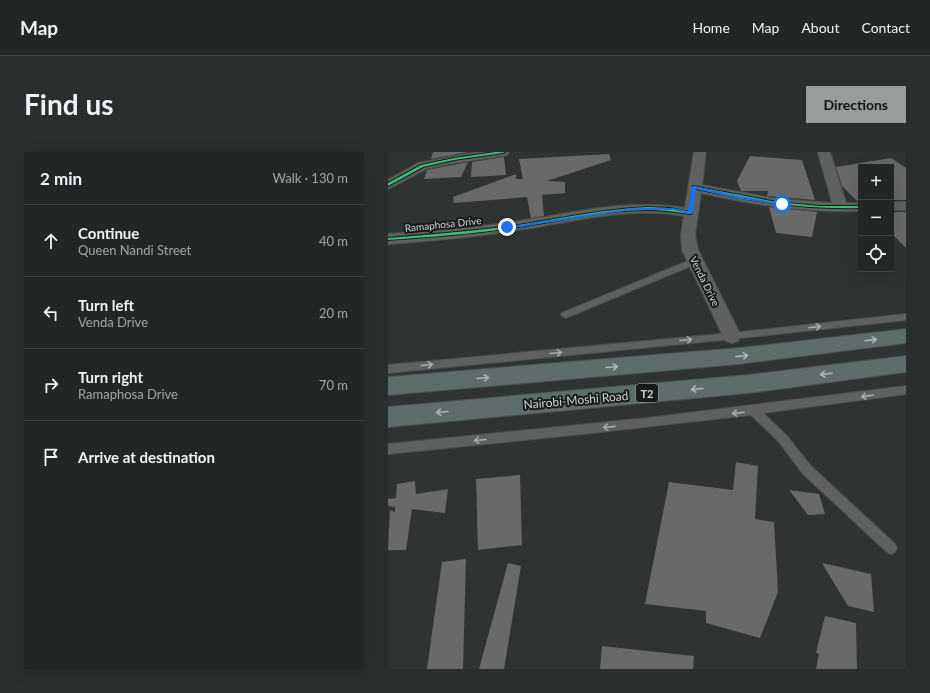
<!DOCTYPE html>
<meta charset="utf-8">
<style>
:root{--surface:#232626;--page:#2b2e2e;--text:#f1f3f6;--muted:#a3a5a7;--line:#404343;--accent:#989c9c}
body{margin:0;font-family:Lato,sans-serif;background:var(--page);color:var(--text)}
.controls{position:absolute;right:12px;top:12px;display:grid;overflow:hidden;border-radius:0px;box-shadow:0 4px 16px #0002}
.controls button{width:36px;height:36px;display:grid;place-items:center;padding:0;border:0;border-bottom:1px solid var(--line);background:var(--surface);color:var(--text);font:20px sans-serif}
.stop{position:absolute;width:12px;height:12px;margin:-9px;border:3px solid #1a73e8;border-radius:50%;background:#fff}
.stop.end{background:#1a73e8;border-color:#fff;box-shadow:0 1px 4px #0008}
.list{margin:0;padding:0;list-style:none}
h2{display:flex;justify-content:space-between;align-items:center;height:52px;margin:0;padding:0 16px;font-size:17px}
h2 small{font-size:13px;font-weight:400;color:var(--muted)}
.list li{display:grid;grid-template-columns:26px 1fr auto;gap:12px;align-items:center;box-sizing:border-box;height:72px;padding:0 16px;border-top:1px solid var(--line)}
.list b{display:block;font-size:15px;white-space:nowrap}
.list p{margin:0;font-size:13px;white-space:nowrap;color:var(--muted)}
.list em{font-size:13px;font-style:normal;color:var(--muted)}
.icon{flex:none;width:22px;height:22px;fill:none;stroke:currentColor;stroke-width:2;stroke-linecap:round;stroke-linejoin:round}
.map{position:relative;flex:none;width:518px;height:517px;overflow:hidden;border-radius:0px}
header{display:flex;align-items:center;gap:24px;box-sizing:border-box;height:56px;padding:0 20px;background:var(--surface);border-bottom:1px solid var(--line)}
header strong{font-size:19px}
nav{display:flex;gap:22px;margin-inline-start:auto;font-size:14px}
.intro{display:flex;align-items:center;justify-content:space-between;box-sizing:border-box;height:96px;padding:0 24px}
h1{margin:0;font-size:28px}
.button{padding:10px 18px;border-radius:0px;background:var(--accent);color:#111;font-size:14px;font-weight:700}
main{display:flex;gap:24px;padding:0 24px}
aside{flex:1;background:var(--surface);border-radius:0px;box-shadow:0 4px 16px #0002}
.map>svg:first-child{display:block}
.building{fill:#696969}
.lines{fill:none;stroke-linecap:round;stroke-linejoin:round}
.lane-casing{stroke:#4c4f4e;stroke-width:2}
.street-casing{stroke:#4c4f4e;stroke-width:2}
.highway-casing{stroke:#4c4f4e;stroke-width:2}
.lane{fill:#5f6161;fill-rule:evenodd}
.street{fill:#5f6161;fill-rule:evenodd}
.highway{fill:#5e6d6c;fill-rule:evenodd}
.cycleway-casing{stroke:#181b1b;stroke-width:2}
.cycleway{fill:#3abd76;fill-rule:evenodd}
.oneway{stroke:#a9acac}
.oneway2{stroke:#aeb6b6}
.route{fill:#1a73e8}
.labels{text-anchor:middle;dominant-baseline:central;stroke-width:4;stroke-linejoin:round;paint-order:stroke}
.far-street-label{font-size:10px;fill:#d1d5d5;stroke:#181b1b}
.shield{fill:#181b1b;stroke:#9a9d9d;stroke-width:1}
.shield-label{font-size:11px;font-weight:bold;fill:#d1d5d5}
.street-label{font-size:12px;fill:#d1d5d5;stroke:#181b1b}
</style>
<header>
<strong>Map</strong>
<nav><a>Home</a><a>Map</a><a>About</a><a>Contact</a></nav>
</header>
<div class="intro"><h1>Find us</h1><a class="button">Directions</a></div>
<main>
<aside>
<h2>2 min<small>Walk · 130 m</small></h2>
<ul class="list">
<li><svg class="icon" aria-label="ahead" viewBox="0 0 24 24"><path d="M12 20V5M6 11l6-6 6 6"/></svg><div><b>Continue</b><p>Queen Nandi Street</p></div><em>40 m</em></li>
<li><svg class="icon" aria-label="left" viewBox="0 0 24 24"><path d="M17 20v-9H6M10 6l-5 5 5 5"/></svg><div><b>Turn left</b><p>Venda Drive</p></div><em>20 m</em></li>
<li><svg class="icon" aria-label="right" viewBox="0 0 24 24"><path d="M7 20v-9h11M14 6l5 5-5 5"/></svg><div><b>Turn right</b><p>Ramaphosa Drive</p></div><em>70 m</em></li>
<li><svg class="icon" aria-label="arrive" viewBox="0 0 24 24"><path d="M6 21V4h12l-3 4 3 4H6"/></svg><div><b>Arrive at destination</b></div></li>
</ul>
</aside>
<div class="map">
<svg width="518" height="517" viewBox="0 0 518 517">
<rect width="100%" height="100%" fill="#2f3332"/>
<path class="building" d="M45 0H81L43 7Z
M221 2 223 8 159 29 177 30V41L154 43 156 64 143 66 139 45 66 51 65 45 128 22V27H135L131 7Z
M362 4 414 8 427 48 379 44 380 39H353L349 29Z
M116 5 118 23 83 25 84 10Z
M503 6 518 16V48H503V15H473V50H470L454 34 448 15Z
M80 10 73 25 36 27 39 18Z
M381 55 429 60 424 85 388 81Z
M503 60H518V96L503 81Z
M348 310 370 314 367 367 386 370 390 440 372 486 318 471V459L257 452 281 330 345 338Z
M132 323 134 393 90 398 88 327Z
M27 329 28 342 60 337 57 361 24 357 18 398H0L2 358 7 360V355L0 354V347L8 346 9 332Z
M401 338 431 342 437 362 420 363Z
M78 407 75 517H39L54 410Z
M120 411 133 414 116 517H91Z
M434 411 483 422 486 460 460 454Z
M437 464 468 471 469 517H428L431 502 428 501Z
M214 494 306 504 305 517H212Z"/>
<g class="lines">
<g class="lane-casing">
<path id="lane" d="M307 106 311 109 310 111 180 165 177 166 173 163 174 161Z
M518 162V168L344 187 0 221V213L344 181Z
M518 234V242L375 261 399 284 423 314 507 392 509 396 507 400 503 402 499 400 415 322 391 290 363 263 195 282 0 302V292L259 266Z"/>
</g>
<g class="street-casing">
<path id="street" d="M89 0H121L119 3 115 4 66 11 38 17 0 37V28L30 11Z
M306 0H318L314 33 389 47 444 51 430 0H442L458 51H473V59C419 61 366 53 313 41L307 83 310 98 353 184 350 189 344 191 338 189 335 184 294 98 293 83 296 64C240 54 185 70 130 78 87 85 43 89 0 92V82C44 79 87 76 131 69 186 61 241 46 297 56Z
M503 50H518V58H503Z"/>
</g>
<g class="highway-casing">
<path id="highway" d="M518 177V191L351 212 0 243V225L351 196Z
M518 204V220L360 241 0 275V255L360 223Z"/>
</g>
<use href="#lane" class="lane"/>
<use href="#street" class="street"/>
<use href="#highway" class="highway"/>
<g class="cycleway-casing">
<path id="cycleway" d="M107 0H117L115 1 66 8 35 15 0 34V31L33 13 66 6Z
M305 34 389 50 431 54H473V56C416 58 360 49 305 36Z
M260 55 282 56 302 60 304 61 302 62C288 60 274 58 260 58 216 58 173 69 130 75 87 82 43 85 0 88V86C44 82 87 79 131 73 174 66 216 57 260 55Z"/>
</g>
<use href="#cycleway" class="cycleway"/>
</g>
<defs><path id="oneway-shaft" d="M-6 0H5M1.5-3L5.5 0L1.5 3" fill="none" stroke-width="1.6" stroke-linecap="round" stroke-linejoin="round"/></defs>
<g class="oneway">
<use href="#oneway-shaft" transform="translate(427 175) rotate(-6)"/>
<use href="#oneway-shaft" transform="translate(298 188) rotate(-5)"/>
<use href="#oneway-shaft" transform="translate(168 201) rotate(-5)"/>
<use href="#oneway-shaft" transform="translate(39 213) rotate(-5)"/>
<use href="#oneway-shaft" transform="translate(479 244) rotate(172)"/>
<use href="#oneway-shaft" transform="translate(350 261) rotate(174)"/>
<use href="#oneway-shaft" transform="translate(221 275) rotate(174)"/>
<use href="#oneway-shaft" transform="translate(92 288) rotate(175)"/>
</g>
<g class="oneway2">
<use href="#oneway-shaft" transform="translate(483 188) rotate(-7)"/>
<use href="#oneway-shaft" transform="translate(354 204) rotate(-6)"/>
<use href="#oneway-shaft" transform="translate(224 215) rotate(-5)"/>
<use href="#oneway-shaft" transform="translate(438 222) rotate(173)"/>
<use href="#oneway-shaft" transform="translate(95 226) rotate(-5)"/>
<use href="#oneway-shaft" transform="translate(309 237) rotate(175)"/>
<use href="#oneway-shaft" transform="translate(54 260) rotate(175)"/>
</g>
<path class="route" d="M306 34 352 44 396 52 394 53 352 47 308 37 305 61 302 62 285 58H243L119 77 116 75 243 56H285L300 59 304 35Z"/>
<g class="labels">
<g class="far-street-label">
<text transform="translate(55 72) rotate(-6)">Ramaphosa Drive</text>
<text transform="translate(317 129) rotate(64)">Venda Drive</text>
</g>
<rect class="shield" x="248" y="232" width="22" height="18" rx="3"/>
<g class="shield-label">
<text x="259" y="241">T2</text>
</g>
<g class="street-label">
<text transform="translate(188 248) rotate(-5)">Nairobi-Moshi Road</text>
</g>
</g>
</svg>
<div class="controls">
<button>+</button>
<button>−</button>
<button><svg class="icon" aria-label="locate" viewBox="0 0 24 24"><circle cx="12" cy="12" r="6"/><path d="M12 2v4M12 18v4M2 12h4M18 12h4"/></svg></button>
</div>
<div class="stop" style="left:394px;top:52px"></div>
<div class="stop end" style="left:119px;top:75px"></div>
</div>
</main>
